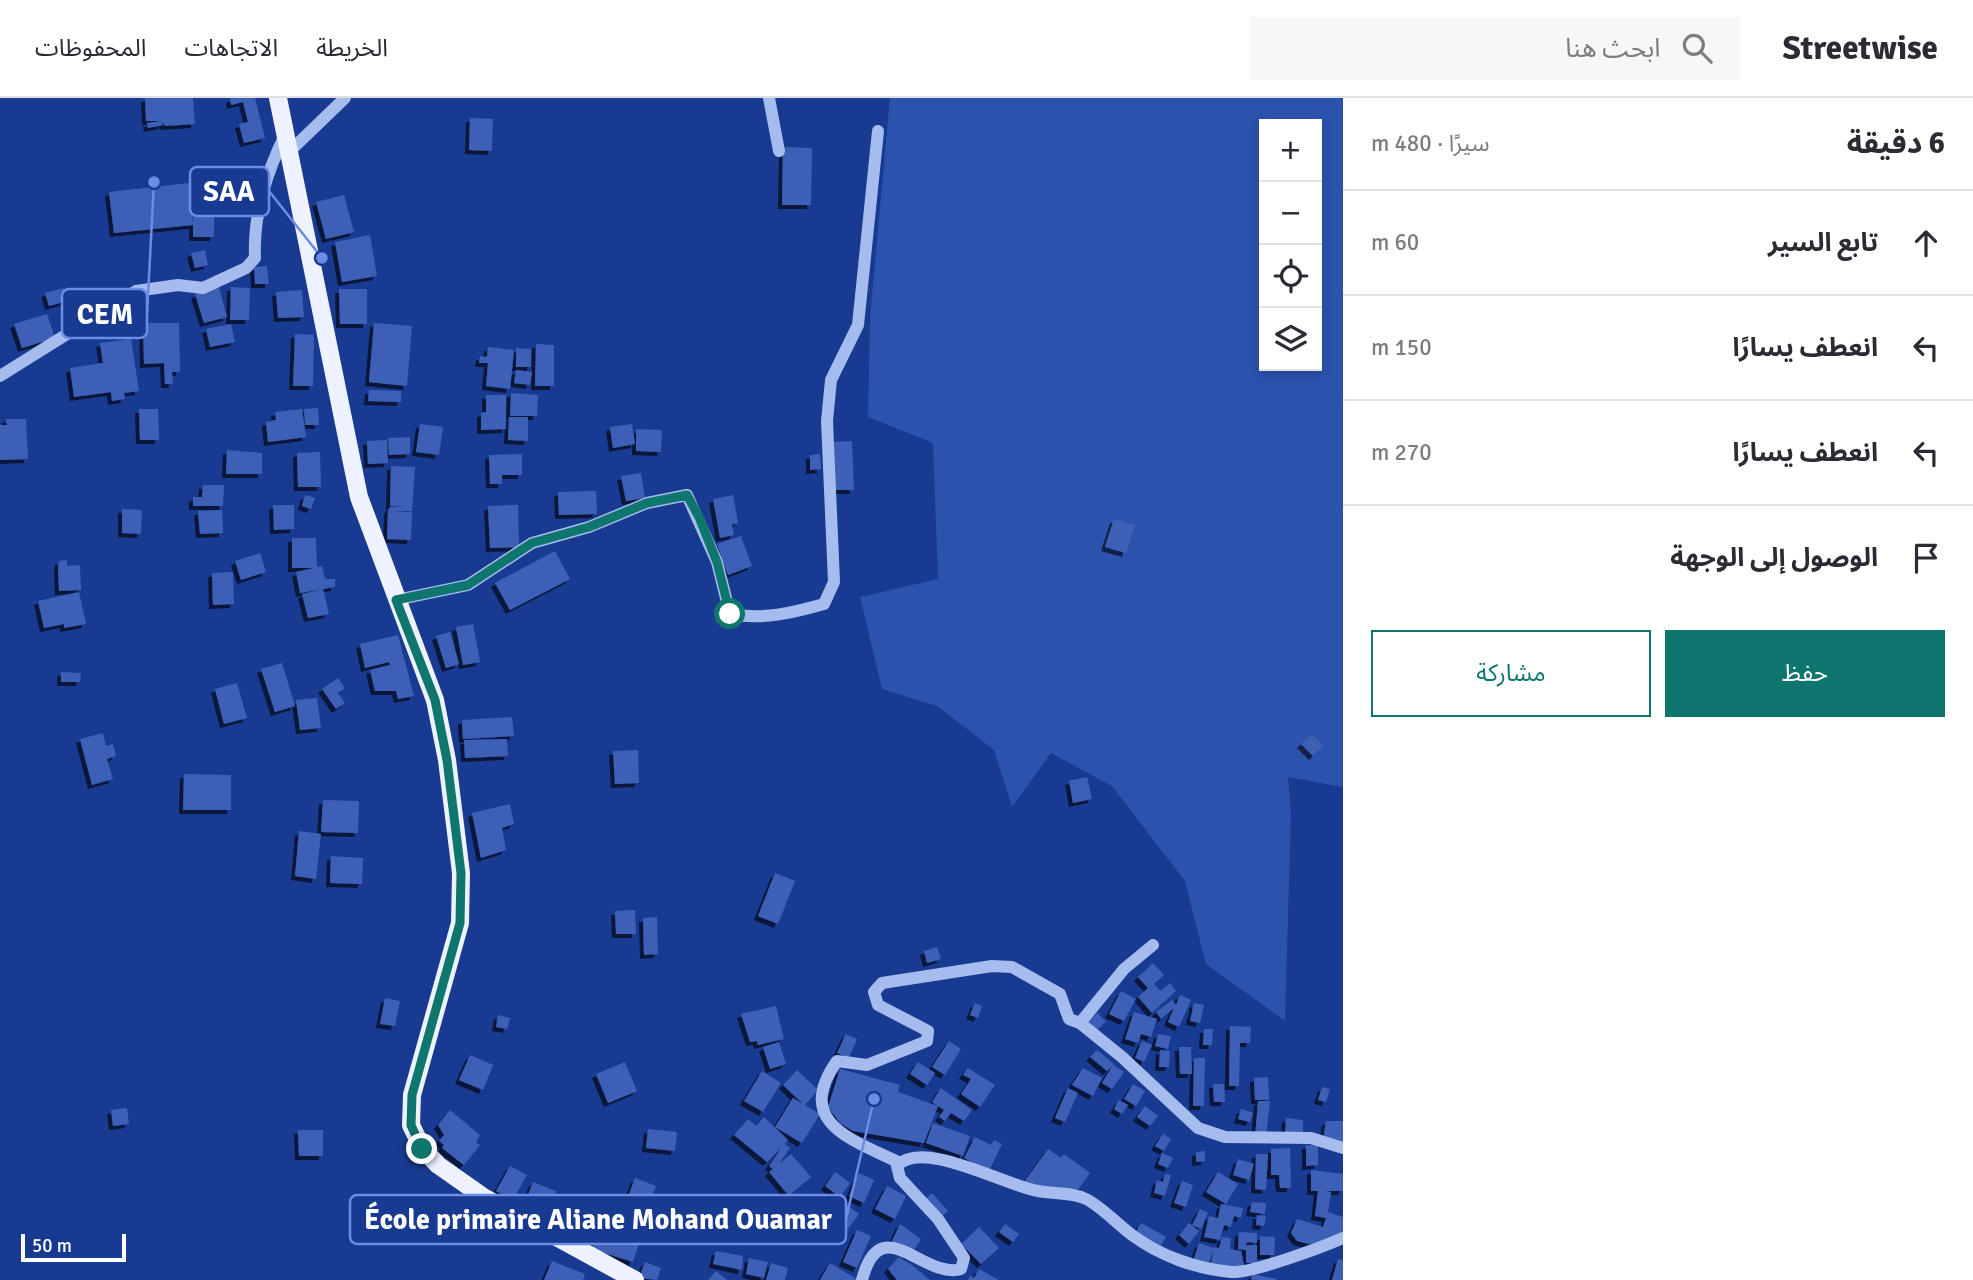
<!DOCTYPE html>
<html lang="ar">
<meta charset="utf-8">
<style>
:root{--surface:#fff;--page:#f7f7f7;--text:#2b2b33;--muted:#7c7c81;--line:#e1e1e2;--accent:#0f766e}
body{margin:0;font-family:Signika,"Noto Sans Arabic",sans-serif;background:var(--page);color:var(--text);direction:rtl}
.controls{position:absolute;right:21px;top:21px;display:grid;overflow:hidden;border-radius:0px;box-shadow:0 4px 10px #0003}
.controls button{width:63px;height:63px;display:grid;place-items:center;padding:0;border:0;border-bottom:2px solid var(--line);background:var(--surface);color:var(--text);font:35px sans-serif}
.scale{position:absolute;left:21px;bottom:18px;width:105px;box-sizing:border-box;padding-left:7px;border:4px solid #fff;border-top:0;font-size:19px;line-height:24px;white-space:nowrap;color:#fff;-webkit-text-stroke:5px #183a90;paint-order:stroke}
.stop{position:absolute;width:21px;height:21px;margin:-16px;border:5px solid #0f766e;border-radius:50%;background:#fff}
.stop.end{background:#0f766e;border-color:#fff;box-shadow:0 2px 7px #0008}
.list{margin:0;padding:0;list-style:none}
h2{display:flex;justify-content:space-between;align-items:center;height:91px;margin:0;padding:0 28px;font-size:30px}
h2 small{font-size:23px;font-weight:400;color:var(--muted)}
.list li{display:grid;grid-template-columns:46px 1fr auto;gap:21px;align-items:center;box-sizing:border-box;height:105px;padding:0 28px;border-top:2px solid var(--line)}
.list b{display:block;font-size:26px;white-space:nowrap}
.list em{font-size:23px;font-style:normal;color:var(--muted)}
.actions{display:flex;gap:14px;padding:21px 28px}
.actions a{flex:1;padding:16px 0;border:2px solid var(--accent);border-radius:0px;text-align:center;font-size:24px;color:var(--accent)}
.actions .main{background:var(--accent);color:#fff}
.icon{flex:none;width:38px;height:38px;fill:none;stroke:currentColor;stroke-width:2;stroke-linecap:round;stroke-linejoin:round}
.map{position:relative;flex:none;width:1343px;height:1182px;overflow:hidden;direction:ltr}
header{display:flex;align-items:center;gap:42px;box-sizing:border-box;height:98px;padding:0 35px;background:var(--surface);border-bottom:2px solid var(--line)}
header strong{font-size:33px}
nav{display:flex;gap:38px;margin-inline-start:auto;font-size:24px}
.search{width:490px;height:63px;background:var(--page);display:flex;align-items:center;gap:18px;box-sizing:border-box;padding:0 24px;border-radius:0px;color:var(--muted);font-size:26px}
main{display:flex}
aside{flex:1;background:var(--surface)}
.map>svg:first-child{display:block}
.green{fill:#2b53ae;fill-rule:evenodd}
.building{fill:#3d61b6;filter:url(#shadow)}
.lines{fill:none;stroke-linecap:round;stroke-linejoin:round}
.minor{stroke:#a6bcef;stroke-width:12}
.major{stroke:#eef2ff;stroke-width:18}
.route{stroke:#0f766e;stroke-width:9}
.leader{fill:none;stroke:#6c8ce6;stroke-width:2.5}
.callout-dot{fill:#6c8ce6;stroke:#183a90;stroke-width:2.5}
.callout{fill:#183a90;stroke:#6c8ce6;stroke-width:2.5}
.callout-label{font-size:28px;text-anchor:middle;font-weight:bold;fill:#fff}
</style>
<header>
<strong>Streetwise</strong>
<div class="search"><svg class="icon" aria-label="search" viewBox="0 0 24 24"><circle cx="10" cy="10" r="6"/><path d="M15 15l6 6"/></svg>ابحث هنا</div>
<nav><a>الخريطة</a><a>الاتجاهات</a><a>المحفوظات</a></nav>
</header>
<main>
<aside>
<h2>6 دقيقة<small>سيرًا · 480 m</small></h2>
<ul class="list">
<li><svg class="icon" aria-label="ahead" viewBox="0 0 24 24"><path d="M12 20V5M6 11l6-6 6 6"/></svg><div><b>تابع السير</b></div><em>60 m</em></li>
<li><svg class="icon" aria-label="left" viewBox="0 0 24 24"><path d="M17 20v-9H6M10 6l-5 5 5 5"/></svg><div><b>انعطف يسارًا</b></div><em>150 m</em></li>
<li><svg class="icon" aria-label="left" viewBox="0 0 24 24"><path d="M17 20v-9H6M10 6l-5 5 5 5"/></svg><div><b>انعطف يسارًا</b></div><em>270 m</em></li>
<li><svg class="icon" aria-label="arrive" viewBox="0 0 24 24"><path d="M6 21V4h12l-3 4 3 4H6"/></svg><div><b>الوصول إلى الوجهة</b></div></li>
</ul>
<div class="actions"><a class="main">حفظ</a><a>مشاركة</a></div>
</aside>
<div class="map">
<svg width="1343" height="1182" viewBox="0 0 1343 1182">
<defs>
<filter id="shadow"><feDropShadow dx="-4" dy="4" stdDeviation="0" flood-color="#0009"/></filter>
</defs>
<rect width="100%" height="100%" fill="#183a90"/>
<path class="green" d="M890 0H1343V689L1288 679 1291 714 1285 923 1206 866 1185 783 1112 688 1051 655 1012 709 994 652 937 608 882 591 860 499 938 481 933 345 868 319 870 220ZM1264 26H1317V268H1264Z"/>
<path class="building" d="M145 0H193L195 26 165 28 162 23 163 27 148 30 147 25 162 23H146Z
M230 0H255L265 40 244 45 239 26 248 24 243 4 231 7Z
M470 20 493 21 492 53 469 52Z
M783 49 812 50 811 107H782Z
M189 85 193 124V109H214V139H193V127L114 135 109 94Z
M344 97 354 134 326 141 316 104Z
M370 137 377 178 342 184 335 144Z
M205 152 208 167 195 170 191 155Z
M267 168 269 186H255L254 169Z
M219 189 227 219 204 225 195 196Z
M231 189 250 190 249 222H230Z
M64 190 67 203 49 208 45 195Z
M339 191H367V226H340Z
M302 192 304 219 278 220 276 194Z
M47 216 55 240 22 250 14 226Z
M143 225H179L180 274H172L173 286H165L164 265 144 266Z
M374 225 412 228 407 288 369 284Z
M231 226 235 244 210 249 206 231Z
M295 236 314 237 313 288H293Z
M131 241 139 293 124 295 125 301 112 303 111 294 74 299 70 270 103 265 100 245Z
M536 246 554 247V288H535Z
M488 249 514 252 510 291 486 288 488 265H479L480 258 487 259Z
M516 250 531 251V269H516Z
M516 272 532 274 530 287 514 285Z
M369 292 401 293V304L368 303Z
M511 295 538 297 537 318H510Z
M486 297H506V331L481 332V315L486 314Z
M318 310 319 327H305L304 311Z
M139 311H158L159 342H140Z
M302 311 306 339 268 344 266 324 276 322 275 314Z
M509 319H528V343L508 342Z
M6 321H26L28 361 0 362V327H7Z
M420 326 443 329 439 357 416 354Z
M632 326 635 346 613 350 610 329Z
M636 331 662 332 661 354 636 353Z
M410 339V356L389 357 388 340Z
M387 342 388 365 368 366 367 343Z
M852 343 854 392H834L832 344Z
M227 352 262 355V376H226Z
M320 354 321 389H298L297 355Z
M522 356V377H502V386H490L489 357Z
M820 356 821 371 810 372V357Z
M391 368 415 369 412 413H393L412 414 411 442 387 441 388 413 390 409H403L390 408Z
M641 375 645 400 626 403 621 378Z
M203 387H224L223 408H193V399H202Z
M596 393 597 416 559 417 558 394Z
M305 397 315 400 311 411 302 408Z
M733 397 738 425 732 426 734 437 720 440 713 401Z
M273 407H294V431L274 432Z
M518 407 519 449 490 450 488 408Z
M122 411 142 412 141 436 122 435Z
M222 412 223 435 200 436 198 413Z
M1114 421 1135 427 1126 455 1105 449Z
M741 438 752 468 728 477 717 446Z
M292 440H316L317 469 322 468 325 481H335V489L300 495 296 474 314 470H292Z
M555 453 570 481 510 512 495 485Z
M260 455 266 474 241 482 235 463Z
M67 462V468L80 467 81 492 59 493 58 468 59 463Z
M233 474 234 506 213 507 212 475Z
M323 491 329 516 308 520 302 496Z
M79 494 86 526 64 530V526L44 530 38 503Z
M473 526 480 564 463 567 456 529Z
M450 534 459 566 446 570 436 538Z
M398 537 414 598 398 601 396 593H375L370 572 390 567 389 564 365 570 360 546Z
M282 565 295 608 275 614 261 571Z
M61 574 81 575 80 584H61Z
M338 580 345 590 338 595 345 605 336 611 322 591Z
M237 585 247 620 224 626 215 591Z
M317 600 321 630 300 632 296 602Z
M512 619 514 638 463 641 462 622Z
M103 635 106 648 113 646 116 658 107 661 113 681 92 687 80 641Z
M1312 636 1324 648 1313 658 1301 646Z
M507 641 508 658 465 660 464 642Z
M638 652 639 685 615 686 613 653Z
M184 676 231 677V712H183Z
M1087 679 1092 701 1073 705 1069 683Z
M323 702 359 703 358 735 321 734Z
M510 706 514 726 502 730 506 752 481 760 472 715Z
M299 733 321 736 316 781 295 778Z
M331 758 363 760 362 786 330 785Z
M775 775 795 783 778 826 758 818Z
M635 812 636 836H616L615 813Z
M657 819 658 856 644 857 643 820Z
M937 849 941 861 927 865 924 853Z
M1153 865 1164 877 1154 886 1161 893 1170 885 1176 893 1152 915 1138 899 1148 890 1138 879Z
M1121 893 1136 901 1124 923 1109 916Z
M1180 897 1191 902 1179 929 1168 924 1174 910 1161 921 1156 914 1172 902 1176 907Z
M385 900 400 903 395 928 380 926Z
M975 905 982 908 978 920 970 917Z
M1194 905 1204 907 1200 925 1190 923Z
M776 908 784 941 758 947 757 943 750 944 741 916Z
M1134 914 1157 921 1151 939 1141 936 1138 945 1125 941Z
M1097 915 1106 923 1097 933 1088 924Z
M498 917 510 920 507 931 496 929Z
M1230 928 1251 929 1250 945H1240L1239 988H1229Z
M1204 931H1213L1212 947H1203Z
M846 936 857 941 849 960 837 955Z
M1158 936 1171 938 1168 951 1155 948Z
M949 943 961 951 945 977 932 969Z
M1142 943 1152 947 1144 964 1135 960Z
M779 944 786 966 770 971 763 949Z
M1179 949H1191L1192 976H1180Z
M1097 952 1114 966 1107 973 1090 959Z
M1160 952 1170 953 1169 969H1159Z
M470 957 493 967 483 992 459 982Z
M1194 960H1205L1204 1008H1193Z
M625 964 637 993 608 1005 596 976Z
M918 964 935 975 927 987 910 976Z
M1113 967 1124 974 1112 991 1102 985Z
M968 970 995 987 980 1009 961 996 971 981 963 977Z
M1083 970 1102 980 1093 998 1072 987Z
M840 971 900 987 898 994 938 1008 932 1004 941 990 972 1012 964 1023 951 1015 945 1023 939 1019 944 1012 938 1008 924 1045 853 1033 840 1025 828 1009Z
M797 972 818 992 805 1007 820 1016 802 1045 775 1029 793 1000 803 1006 783 987Z
M762 973 781 985 763 1014 744 1003Z
M1268 979 1269 1002H1255L1254 980Z
M1133 986 1145 993 1136 1008 1124 1001Z
M1213 986H1224L1225 1004H1214Z
M1322 989 1330 991 1326 1004 1318 1002Z
M1068 990 1078 995 1065 1024 1055 1020Z
M1119 1002 1128 1007 1122 1016 1114 1011Z
M1258 1003H1270L1266 1039H1255Z
M1145 1008 1158 1018 1150 1028 1137 1019Z
M127 1010 129 1026 113 1028 111 1012Z
M1241 1011 1253 1015 1250 1024 1238 1021Z
M450 1012 480 1037 476 1044 480 1047 464 1067 442 1050 444 1047 439 1043 444 1037 438 1027Z
M764 1019 788 1042 785 1046 790 1050 779 1066 791 1056 811 1079 789 1098 769 1074 773 1071 769 1068 781 1050 767 1064 734 1037 748 1021 756 1028Z
M1286 1020 1303 1022V1036L1285 1035Z
M1326 1023H1343V1047L1323 1042Z
M933 1025 970 1038 963 1058 926 1045Z
M648 1031 677 1034 675 1053 646 1050Z
M298 1032H323V1058H299Z
M1163 1036 1171 1041 1164 1053 1155 1048Z
M975 1039 991 1047 994 1042 1002 1046 989 1073 964 1060Z
M1306 1047H1318V1067L1306 1068Z
M1290 1050 1291 1090H1280L1279 1077H1271V1051Z
M1048 1051 1061 1060 1064 1056 1090 1075 1075 1096 1033 1090 1024 1084Z
M1205 1053V1063L1196 1064V1054Z
M1162 1055 1173 1060 1168 1070 1158 1066Z
M1256 1056H1268L1266 1092 1255 1091Z
M1238 1061 1254 1066 1249 1082 1233 1077Z
M510 1068 527 1077 513 1102 496 1093Z
M1311 1072 1343 1076V1093H1324L1331 1094 1328 1114 1343 1119V1138L1326 1145 1309 1146 1297 1143 1291 1135 1297 1121 1323 1129 1326 1120 1315 1118 1318 1093H1311Z
M835 1074 850 1085 840 1099 825 1088Z
M1218 1074 1238 1086 1226 1106 1206 1094Z
M859 1075 874 1082 864 1105 849 1098Z
M1165 1076 1171 1077 1165 1098 1154 1095 1157 1082 1163 1084Z
M635 1080 656 1088 647 1110 627 1102Z
M1182 1083 1193 1087 1186 1109 1174 1105Z
M533 1084 556 1093 549 1113 558 1116 555 1125 522 1113Z
M887 1088 906 1098 895 1121 875 1111Z
M932 1095 948 1113 940 1120 923 1103Z
M832 1096 859 1116 845 1135 820 1112Z
M1252 1104 1266 1105 1265 1116 1250 1114Z
M1221 1106 1243 1110 1241 1120 1234 1118 1231 1129 1224 1127 1220 1142 1204 1139 1209 1118 1218 1120Z
M1200 1111 1208 1115 1201 1131 1192 1127Z
M1257 1117 1266 1118 1264 1128 1256 1127Z
M602 1120 643 1134 633 1164 592 1151Z
M1141 1125 1166 1139 1159 1151 1134 1137Z
M1189 1125 1199 1133 1189 1146 1179 1137Z
M900 1126 921 1141 910 1158 891 1145Z
M1005 1126 1019 1136 1013 1144 999 1134Z
M979 1129 999 1150 981 1166 961 1146Z
M857 1132 871 1138 857 1170 843 1164Z
M1239 1134 1257 1135V1145L1247 1144 1246 1147H1257V1165H1246V1152L1238 1151Z
M1260 1138 1275 1139 1274 1157H1260Z
M1222 1139 1231 1140 1230 1151 1241 1153 1245 1172 1210 1169 1214 1149 1219 1150Z
M1199 1145 1214 1150 1208 1168 1193 1163Z
M716 1153 743 1158 742 1172 713 1166Z
M899 1159 913 1168 930 1182H897L888 1171Z
M749 1160 768 1164 764 1180 746 1176Z
M1338 1161 1343 1162V1182H1332Z
M552 1163 585 1176 583 1182H544Z
M645 1164 661 1170 657 1182 639 1180Z
M771 1165 788 1170 785 1182H766Z
M830 1165 858 1182H820Z
M979 1171 999 1182H968L970 1178 974 1180Z
M716 1173 727 1182H708Z
M1253 1176 1276 1181V1182H1251Z"/>
<g class="lines">
<path class="minor" d="M769 0 779 53
M290 53 345 0
M0 278 136 193 178 187 203 190 246 170 255 160C253 118 267 73 286 35
M396 502 468 487 532 445 589 429 647 405 687 397 717 464 730 516C763 522 792 515 824 506L834 484 827 323 831 282 858 227 878 33
M1080 925 1124 871 1153 847
M900 1065C853 1042 793 1025 837 963L867 967 927 943 928 933 878 907 874 894 882 885 992 868 1012 869 1060 896 1069 921 1080 925 1122 959 1198 1030 1225 1039 1311 1040 1343 1050
M862 1182C881 1110 923 1182 961 1171L964 1160 938 1121 900 1080 897 1068C922 1040 1006 1088 1038 1093 1053 1096 1072 1094 1086 1101 1102 1109 1117 1126 1132 1137 1160 1158 1197 1171 1231 1174 1250 1176 1323 1149 1343 1140"/>
<path class="major" d="M278 0 359 399 435 602 447 662 461 775 460 825 412 997 411 1027 422 1050 438 1067 485 1100 635 1182"/>
</g>
<g class="lines">
<path class="route" d="M422 1051 411 1027 412 997 460 825 461 775 447 662 435 602 396 502 468 487 532 445 589 429 647 405 687 397 699 419 717 464 730 516"/>
</g>
<path class="leader" d="M322 160L269 93M154 84L147 216M874 1001L846 1121"/>
<g class="callout-dot">
<circle cx="322" cy="160" r="7"/>
<circle cx="154" cy="84" r="7"/>
<circle cx="874" cy="1001" r="7"/>
</g>
<g class="callout">
<rect x="190" y="69" width="79" height="49" rx="7"/>
<rect x="62" y="191" width="85" height="49" rx="7"/>
<rect x="350" y="1097" width="496" height="49" rx="7"/>
</g>
<g class="callout-label">
<text x="229" y="103">SAA</text>
<text x="105" y="226">CEM</text>
<text x="598" y="1131">École primaire Aliane Mohand Ouamar</text>
</g>
</svg>
<div class="controls">
<button>+</button>
<button>−</button>
<button><svg class="icon" aria-label="locate" viewBox="0 0 24 24"><circle cx="12" cy="12" r="6"/><path d="M12 2v4M12 18v4M2 12h4M18 12h4"/></svg></button>
<button><svg class="icon" aria-label="layers" viewBox="0 0 24 24"><path d="M12 4l9 5-9 5-9-5zM3 14l9 5 9-5"/></svg></button>
</div>
<div class="scale">50 m</div>
<div class="stop" style="left:730px;top:516px"></div>
<div class="stop end" style="left:422px;top:1051px"></div>
</div>
</main>
